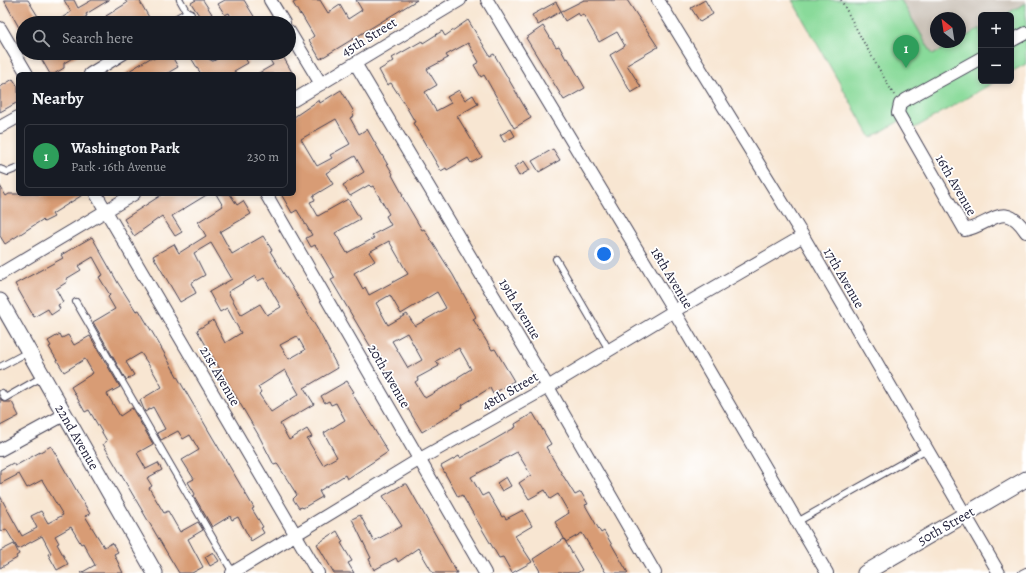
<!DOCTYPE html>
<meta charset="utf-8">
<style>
:root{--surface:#171b24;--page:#242831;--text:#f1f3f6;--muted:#9ea1a6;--line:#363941;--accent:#c8321e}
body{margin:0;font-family:Alegreya,serif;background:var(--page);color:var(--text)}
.controls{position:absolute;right:12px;top:12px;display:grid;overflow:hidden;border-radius:6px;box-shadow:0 2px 6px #0003}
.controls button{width:36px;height:36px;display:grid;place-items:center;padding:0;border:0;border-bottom:1px solid var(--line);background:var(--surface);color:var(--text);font:20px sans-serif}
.compass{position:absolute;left:930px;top:12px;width:36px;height:36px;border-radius:50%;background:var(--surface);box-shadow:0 2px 6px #0003;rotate:330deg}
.you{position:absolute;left:604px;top:254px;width:14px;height:14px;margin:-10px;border:3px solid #fff;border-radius:50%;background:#1a73e8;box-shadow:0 0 0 6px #1a73e833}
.badge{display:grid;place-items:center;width:26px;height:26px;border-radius:50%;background:var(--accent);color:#fff;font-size:13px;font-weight:700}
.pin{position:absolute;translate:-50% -33px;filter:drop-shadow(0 1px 2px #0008)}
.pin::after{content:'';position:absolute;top:21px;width:14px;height:12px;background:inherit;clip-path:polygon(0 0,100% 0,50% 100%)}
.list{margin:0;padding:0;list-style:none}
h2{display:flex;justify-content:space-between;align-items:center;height:52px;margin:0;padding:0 16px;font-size:17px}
h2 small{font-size:13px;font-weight:400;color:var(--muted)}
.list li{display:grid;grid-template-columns:26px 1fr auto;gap:12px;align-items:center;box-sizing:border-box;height:64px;margin:0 8px 8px;padding:0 8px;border:1px solid var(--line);border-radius:6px}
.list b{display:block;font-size:15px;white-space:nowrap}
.list p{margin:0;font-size:13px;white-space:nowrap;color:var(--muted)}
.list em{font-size:13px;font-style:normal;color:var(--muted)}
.icon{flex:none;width:22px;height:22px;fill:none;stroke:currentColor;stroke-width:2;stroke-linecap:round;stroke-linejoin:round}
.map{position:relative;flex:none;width:1026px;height:573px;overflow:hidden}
.search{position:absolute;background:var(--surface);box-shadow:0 2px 6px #0003;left:16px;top:16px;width:280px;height:44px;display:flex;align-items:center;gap:10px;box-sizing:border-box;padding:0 14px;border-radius:22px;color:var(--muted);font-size:15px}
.panel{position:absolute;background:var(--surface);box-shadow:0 2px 6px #0003;left:16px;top:72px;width:280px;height:124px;border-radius:6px}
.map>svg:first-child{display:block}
.industrial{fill:#cbc2b8}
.green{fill:#89da9a;stroke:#567e6a}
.building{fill:#d89c75;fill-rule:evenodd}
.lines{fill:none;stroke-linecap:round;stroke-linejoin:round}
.service-casing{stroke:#423f52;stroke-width:8}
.minor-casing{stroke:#423f52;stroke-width:14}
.tertiary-casing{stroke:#423f52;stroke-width:17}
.path{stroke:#423f52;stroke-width:2;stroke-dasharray:1 3;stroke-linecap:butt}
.service{stroke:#fff;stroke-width:6}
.minor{stroke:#fff;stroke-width:12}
.tertiary{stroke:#fff;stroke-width:15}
.labels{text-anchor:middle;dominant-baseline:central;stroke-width:3.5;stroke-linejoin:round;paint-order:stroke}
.street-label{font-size:14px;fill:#22223b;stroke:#fff}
</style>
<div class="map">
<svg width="1026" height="573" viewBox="0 0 1026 573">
<rect width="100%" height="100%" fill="#fff"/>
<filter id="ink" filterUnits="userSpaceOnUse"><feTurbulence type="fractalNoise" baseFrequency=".025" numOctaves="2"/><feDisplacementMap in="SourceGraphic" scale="8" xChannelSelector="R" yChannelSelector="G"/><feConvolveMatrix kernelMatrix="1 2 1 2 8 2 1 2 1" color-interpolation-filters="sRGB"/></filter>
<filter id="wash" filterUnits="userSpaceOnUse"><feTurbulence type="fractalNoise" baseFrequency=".012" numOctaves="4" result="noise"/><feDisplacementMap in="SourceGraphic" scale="16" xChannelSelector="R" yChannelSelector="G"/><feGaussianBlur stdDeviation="0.9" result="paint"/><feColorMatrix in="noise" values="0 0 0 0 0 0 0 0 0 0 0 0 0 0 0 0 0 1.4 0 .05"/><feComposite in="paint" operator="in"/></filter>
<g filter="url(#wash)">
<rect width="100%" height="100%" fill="#f8e6d2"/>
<path class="industrial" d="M901 0H1026V3L1004 15H981V28L960 40V18H936V42H956L933 55Z"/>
<path class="green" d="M792 0H901L933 55 956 42H960V40L981 28V81H996L913 129 906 117 871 138Z
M1026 3V64L1011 72V15H1004Z"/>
<g id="blocks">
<path class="building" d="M4 0H28L42 23H23V35Z
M64 0H74L78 8 92 0H109L86 14 87 16 76 23H54L71 12Z
M125 0H139L150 19 144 23H110L106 16 127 3Z
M196 0H203L212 14 202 20 191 3Z
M225 0H244L258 23H234L229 13 225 15 218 4Z
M299 0H320L328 13 340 5 348 19 362 10 356 0H417L320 59 309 40 314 36 301 14 300 15 293 3Z
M584 0H627L658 47 627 65 641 87 631 93 610 55 625 46 617 32 599 42 583 14 580 16 578 13 565 21 560 12Z
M705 0 713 14 700 22 691 8Z
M556 2 561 11 538 25 532 15Z
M468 20 490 56 494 54 531 118 514 128 484 75 481 77 474 65 479 62 468 43 446 55 448 58 427 69 437 85 425 92 436 111 451 103 447 97 459 90 465 100 473 95 478 104 457 116 482 157 471 163 468 158 447 170 446 168 441 171 413 123 415 122 404 103 391 83 387 85 379 70 394 61 392 58 422 41 423 43 442 31 445 36Z
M543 26 556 47 559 46 566 59 568 58 585 88 564 100 526 38Z
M38 53H81L64 63V68L54 74H50Z
M164 53H170L178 67 166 74H124L152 57 153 59Z
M188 53H207L209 59 213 61 217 59 216 53H242L248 63 234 71 236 74H201Z
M266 53H281L293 74H257L273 65Z
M13 79 18 87V102L0 112V87Z
M341 90 354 112 352 113 354 116 350 118 359 134 367 129 393 174 392 175 403 195 402 196 422 230 424 229 453 275 476 317 473 319 482 334 492 350 495 349 514 381 493 394 490 388 462 405 463 407 422 432 380 363 383 361 375 347 372 349 331 280 335 278 318 249 315 245 311 247 306 238 312 235 297 210 292 213 281 194H294V117L319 100 320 103ZM336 119 350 144 330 155 332 158 317 166 301 139ZM355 156 364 172 343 185 350 196 369 185 371 187 373 186 389 214 386 216 391 225 372 235 374 238 347 253 335 233 360 219 348 199 318 216 310 202 315 200 313 196 333 184 326 173ZM389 241 408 274 369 295 365 287 363 289 354 273 375 261 369 252ZM437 292 446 308 415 326 407 314 388 325 376 303 390 295 401 314ZM407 333 422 360 408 368 392 341ZM459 348 471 369 458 377V379L425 398 415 382 418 380 417 378 439 366 436 361Z
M511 129 515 136 504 142 500 135Z
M553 149 560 160 539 172 532 161Z
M524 161 530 170 519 176 514 167Z
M0 186 6 196 9 194H84L52 214 54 217 44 222 42 220 5 244 0 236Z
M163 194H208L172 216 182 232 175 236 162 216 134 236 124 219Z
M216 194H230L237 205 243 201 251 214 220 232 232 254 263 236 272 250 270 251 318 330 338 368 304 388 314 404 280 424 289 440 307 429 312 437 307 439 323 465 337 457 324 433 345 420 336 403 331 405 329 401 325 403 321 396 347 381 354 392 352 393 388 452 347 479 345 475 319 491 322 497 303 508 302 507 299 508 293 499 297 495 278 465 277 464 274 465 259 436 197 330 213 320 225 343 241 333 227 308 220 312 209 292 232 279 211 243 194 253 205 275 191 283 196 293 180 302 153 256 174 244 179 253 206 236 198 222 223 206ZM255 276 258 281 264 278 281 307 267 315 260 304 241 315 228 292ZM297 336 305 350 289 359 280 345ZM285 370 299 394 271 412 259 394 261 392 258 387Z
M92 237 118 283 136 311 139 310 158 342 183 387 254 508 252 509 263 527 261 528 264 533 251 541 238 517 232 520 230 516 212 527 194 496 195 494 188 482 194 479 182 460 199 450 190 435 183 439 178 431 161 440 157 433 165 429 153 407 145 412 140 400 162 387 154 373 141 353 126 362 134 375 126 380 93 322 115 309 108 297 110 295 99 277 103 275 93 257 78 266 81 270 66 279 67 282 56 289 63 302 58 305 60 309 51 315 48 309 34 317 15 284 63 258 61 255Z
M60 334 62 338 68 335 74 345 90 336 120 387 107 394 120 416 132 408 153 444 137 453 146 469 158 463 162 470 147 478 152 486 149 488 164 513 168 511 180 532 198 522 203 530 188 539 203 567 192 573H179L170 558 103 444 107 441 89 410 85 412 71 387 93 373 85 359 64 372 49 347 51 346 48 341Z
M0 398 3 402H12L19 416 0 426Z
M533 413 551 444 546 447 562 474 575 495 581 492 588 504 585 505 601 533 604 531 628 573H606L582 533 566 542 555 522 569 513 558 494 550 499 545 490 529 499 519 483 531 475 517 452 471 477 482 496 488 493 502 517 504 516 506 519 523 510 532 526 515 536 532 562 512 573 503 557 499 558 462 495 458 497 441 466 459 456 460 458 485 445 516 427 515 424Z
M51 446 90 514 85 516 104 547 112 543 118 552 114 554 123 573H81L95 565 83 543 81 544 71 527 55 536 59 543 57 544 68 564 57 570 48 554 51 553 42 536 18 549 6 529 0 532V496L22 536 37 528 31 516 41 511 48 523 63 515 42 480 27 488 19 474 0 484V470L13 463 15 466Z
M506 477 511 486 502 491 497 483Z
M404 484H407L457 573H433L418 548 398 562 396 558 374 570 369 559 371 558 352 519 360 515 374 541 402 526 383 496Z
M337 531 343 542 341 543 352 561 348 563 354 573H334L317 544Z
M564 539 582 570 577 573H541L533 559Z
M14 544 19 554 16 556 17 558 0 568V551Z
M213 552 219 561 210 566 205 557Z"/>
</g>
</g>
<g filter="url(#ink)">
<use href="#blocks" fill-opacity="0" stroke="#423f52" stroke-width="1"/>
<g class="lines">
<g class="service-casing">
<path id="service" d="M180 0 193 23
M211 53 213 57
M0 169 8 172 18 168
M556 259 609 350
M76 302 233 573
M0 367 28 352
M2 393 5 398 42 377
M797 522 927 449
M1022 573 1026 571"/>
</g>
<g class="minor-casing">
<path id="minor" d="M270 0 284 23
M487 0 674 311 827 573
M658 0 803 236 999 573
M174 23 188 15
M0 28 27 74
M289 31 321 84
M1011 41 1026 33
M981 58 907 99 900 104 898 113 965 230C993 224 1004 199 1026 232
M355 63 548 387 655 573
M90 74 124 53
M294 100 460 0
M0 127 18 117
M96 194 318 573
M266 194 485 573
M0 274 134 194
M0 450 64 415
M232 573 420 459 548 387 674 311 803 236"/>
</g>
<g class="tertiary-casing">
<path id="tertiary" d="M0 301 155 573
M865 573 1026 479"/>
</g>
<path class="path" d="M841 0 864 43 894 95"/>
<use href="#service" class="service"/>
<use href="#minor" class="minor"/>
<use href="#tertiary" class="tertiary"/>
</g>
</g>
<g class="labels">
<g class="street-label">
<text transform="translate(369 37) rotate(-31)">45th Street</text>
<text transform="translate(956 185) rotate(60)">16th Avenue</text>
<text transform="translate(672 278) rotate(59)">18th Avenue</text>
<text transform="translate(844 278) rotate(60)">17th Avenue</text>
<text transform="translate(520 309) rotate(59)">19th Avenue</text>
<text transform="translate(220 376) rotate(60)">21st Avenue</text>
<text transform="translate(389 376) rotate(60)">20th Avenue</text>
<text transform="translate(510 391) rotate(-30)">48th Street</text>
<text transform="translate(77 437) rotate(60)">22nd Avenue</text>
<text transform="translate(946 526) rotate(-30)">50th Street</text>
</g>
</g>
</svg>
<div class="controls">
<button>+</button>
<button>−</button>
</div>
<svg class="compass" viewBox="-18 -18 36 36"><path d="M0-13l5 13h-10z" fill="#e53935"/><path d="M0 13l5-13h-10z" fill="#9ea1a6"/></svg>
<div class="you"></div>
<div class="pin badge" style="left:906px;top:68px;background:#2e9e5b">1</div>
<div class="search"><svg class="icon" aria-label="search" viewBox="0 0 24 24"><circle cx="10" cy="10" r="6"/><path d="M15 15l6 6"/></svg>Search here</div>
<section class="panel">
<h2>Nearby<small></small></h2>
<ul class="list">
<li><span class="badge" style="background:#2e9e5b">1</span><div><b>Washington Park</b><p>Park · 16th Avenue</p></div><em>230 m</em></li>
</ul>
</section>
</div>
